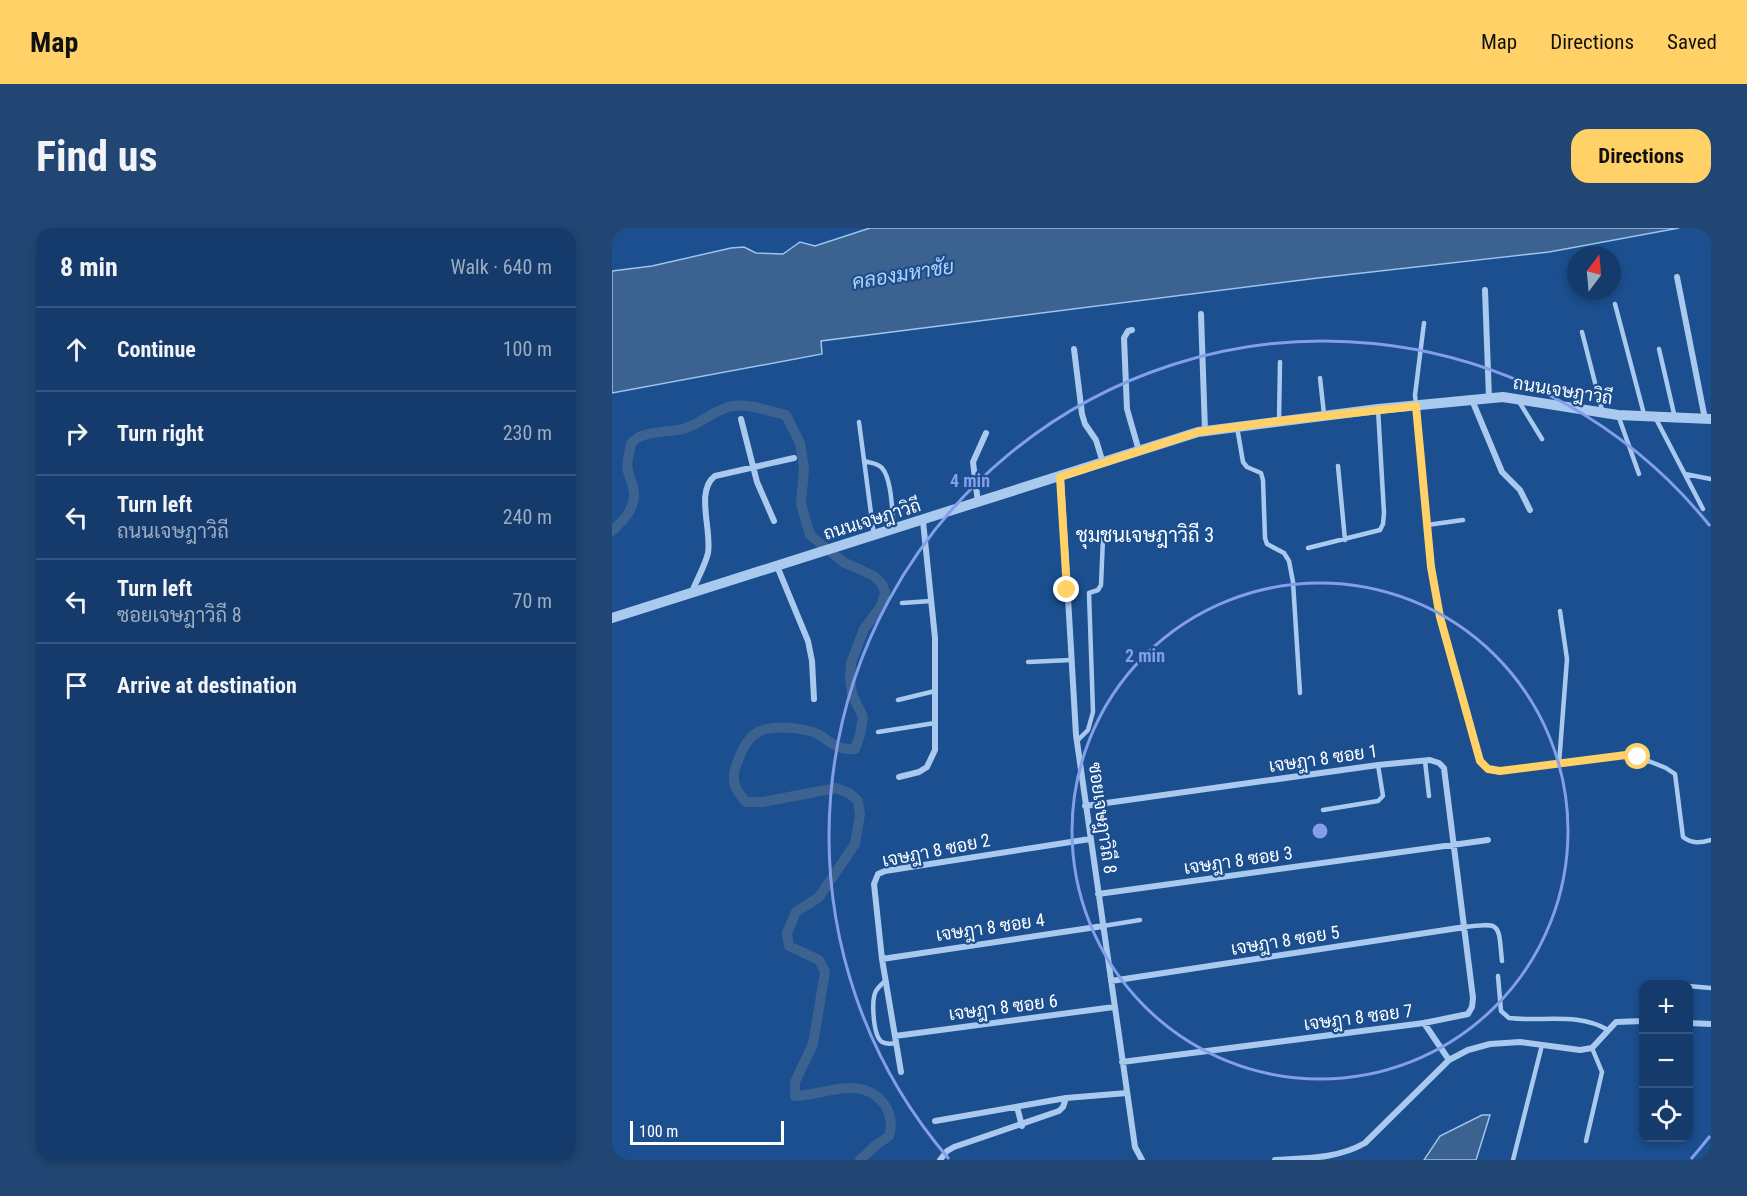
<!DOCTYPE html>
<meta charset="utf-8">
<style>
:root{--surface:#143b6b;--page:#214673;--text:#f1f3f6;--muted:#9dadc1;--line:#33557e;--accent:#ffd166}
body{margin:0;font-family:"Roboto Condensed",Sarabun,sans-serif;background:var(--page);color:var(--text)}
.controls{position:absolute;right:18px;bottom:18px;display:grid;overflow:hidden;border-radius:12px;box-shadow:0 3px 9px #0003}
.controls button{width:54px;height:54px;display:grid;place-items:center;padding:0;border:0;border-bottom:2px solid var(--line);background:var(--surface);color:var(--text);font:30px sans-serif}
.compass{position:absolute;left:955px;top:18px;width:54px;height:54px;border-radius:50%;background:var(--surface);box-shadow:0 3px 9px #0003;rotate:16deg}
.scale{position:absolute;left:18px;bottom:15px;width:154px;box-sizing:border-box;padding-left:6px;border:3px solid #fff;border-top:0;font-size:16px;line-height:21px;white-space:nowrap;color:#fff;-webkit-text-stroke:4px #1b4f8f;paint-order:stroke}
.stop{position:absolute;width:18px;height:18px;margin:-14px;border:4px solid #ffd166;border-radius:50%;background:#fff}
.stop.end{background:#ffd166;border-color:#fff;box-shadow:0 2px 6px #0008}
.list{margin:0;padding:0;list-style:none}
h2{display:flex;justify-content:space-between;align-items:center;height:78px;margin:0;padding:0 24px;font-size:26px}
h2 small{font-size:20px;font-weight:400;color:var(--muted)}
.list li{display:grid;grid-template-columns:39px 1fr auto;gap:18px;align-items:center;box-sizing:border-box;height:84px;padding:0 24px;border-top:2px solid var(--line)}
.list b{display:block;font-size:22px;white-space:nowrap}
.list p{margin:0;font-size:20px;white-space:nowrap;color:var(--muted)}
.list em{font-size:20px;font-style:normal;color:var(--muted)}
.icon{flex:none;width:33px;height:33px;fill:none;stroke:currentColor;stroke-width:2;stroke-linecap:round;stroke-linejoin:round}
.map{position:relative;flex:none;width:1099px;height:932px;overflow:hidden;border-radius:18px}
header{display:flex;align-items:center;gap:36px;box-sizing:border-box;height:84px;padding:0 30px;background:var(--accent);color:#111}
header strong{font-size:28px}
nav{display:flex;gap:33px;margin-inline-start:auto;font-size:21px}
.intro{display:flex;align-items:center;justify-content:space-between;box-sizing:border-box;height:144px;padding:0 36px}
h1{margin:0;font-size:42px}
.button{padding:15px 27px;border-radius:18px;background:var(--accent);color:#111;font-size:21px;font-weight:700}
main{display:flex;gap:36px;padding:0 36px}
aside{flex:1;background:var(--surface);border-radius:18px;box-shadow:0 3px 9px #0003}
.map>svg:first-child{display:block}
.water{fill:#3c6290;stroke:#9cc4f0;stroke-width:1.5}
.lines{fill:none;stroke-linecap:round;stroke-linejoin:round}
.canal{stroke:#3c6290;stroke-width:10}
.service{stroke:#a9c9ee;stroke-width:4.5}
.minor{stroke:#a9c9ee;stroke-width:6}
.tertiary{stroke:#a9c9ee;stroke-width:10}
.route{stroke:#ffd166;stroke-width:8}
.ring{fill:none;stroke:#839eea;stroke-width:3}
.labels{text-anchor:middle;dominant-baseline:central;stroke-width:4.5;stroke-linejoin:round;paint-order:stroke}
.street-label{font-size:18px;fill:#fff;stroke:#1b4f8f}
.water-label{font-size:20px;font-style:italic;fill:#b5d3f5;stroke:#1b4f8f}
.neighbourhood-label{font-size:20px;fill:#fff;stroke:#1b4f8f}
.centre{fill:#839eea;stroke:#1b4f8f;stroke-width:3}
.ring-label{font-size:18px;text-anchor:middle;font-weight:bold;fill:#839eea;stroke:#1b4f8f;stroke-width:4.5;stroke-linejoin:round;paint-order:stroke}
</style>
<header>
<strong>Map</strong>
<nav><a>Map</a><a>Directions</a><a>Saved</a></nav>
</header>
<div class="intro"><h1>Find us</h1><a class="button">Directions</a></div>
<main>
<aside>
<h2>8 min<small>Walk · 640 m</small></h2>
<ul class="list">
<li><svg class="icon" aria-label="ahead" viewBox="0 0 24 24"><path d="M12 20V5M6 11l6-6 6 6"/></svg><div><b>Continue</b></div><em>100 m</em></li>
<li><svg class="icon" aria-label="right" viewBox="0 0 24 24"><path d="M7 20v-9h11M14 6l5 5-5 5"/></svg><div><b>Turn right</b></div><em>230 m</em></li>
<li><svg class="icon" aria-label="left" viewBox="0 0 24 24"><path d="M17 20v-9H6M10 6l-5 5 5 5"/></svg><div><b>Turn left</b><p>ถนนเจษฎาวิถี</p></div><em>240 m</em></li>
<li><svg class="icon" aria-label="left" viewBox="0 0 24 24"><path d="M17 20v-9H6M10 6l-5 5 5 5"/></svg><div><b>Turn left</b><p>ซอยเจษฎาวิถี 8</p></div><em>70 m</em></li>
<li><svg class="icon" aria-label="arrive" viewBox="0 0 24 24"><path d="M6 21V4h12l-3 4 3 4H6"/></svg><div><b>Arrive at destination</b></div></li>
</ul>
</aside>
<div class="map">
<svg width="1099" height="932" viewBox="0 0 1099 932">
<rect width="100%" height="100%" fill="#1b4f8f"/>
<path class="water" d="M258 0H1067L937 24 706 50 209 113 210 126 0 165V43L40 38 119 20 132 19 144 25 171 26 188 14 203 18Z
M870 887H878L864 932H812L828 908Z"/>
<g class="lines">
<path class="canal" d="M0 303C11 293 23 281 22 265 21 249 13 248 16 230 17 226 18 220 19 216 28 202 56 205 71 201 88 196 102 182 120 178 137 175 158 184 174 187L188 215 192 241 189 276 198 307 231 334 262 348 270 356 273 364 269 378 252 401 239 435 238 449 240 466 251 489 248 507 243 521C225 523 219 514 206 506 199 502 187 501 179 500 144 497 134 507 123 541 119 555 125 564 134 574H151L224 560 237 565 246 573 248 586 243 616 207 669 184 684 175 705 177 718 207 732 213 744 201 816 183 854V868C213 867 249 846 272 876 279 886 280 898 277 908L264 917 248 932"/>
<path class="service" d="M1003 76 1032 186
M812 95 803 167 819 339 828 389 868 533 876 541 888 543 1014 527 1039 534 1054 540 1063 546 1071 609C1080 616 1089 615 1099 612
M970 104 990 182
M1047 121 1063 190
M708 150 712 186
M906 172 930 211
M1006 187 1027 246
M1043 189 1091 281
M667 193 668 134
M247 194 262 308
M625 199 631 234 635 239 649 245 651 252 653 310 655 316 672 325 677 333 681 354 688 465
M252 233C258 235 266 235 270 240 280 251 280 285 282 300
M726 238 733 312
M1073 246 1099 251
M815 297 851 292
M696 320 768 302 771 296 772 285 766 181
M290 375 319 373
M416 434 459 432
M286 472 323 463
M266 504 323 495
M465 513 476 502 481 484 477 365 486 362 489 357 491 310
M813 533 817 568
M947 536 955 431 948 383
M711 582 766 573 771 568 766 537
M491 698 528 692
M853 699C891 694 886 697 890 733
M886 748 889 783 897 790C930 794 966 784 996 802
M274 752C271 755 266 759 264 763 259 772 261 808 270 814 274 816 279 816 284 815
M1076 758 1099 760
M974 913 990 844 980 820
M901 932 930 817"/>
<path class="minor" d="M1065 49 1093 191
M873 62 877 170
M589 86 593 203
M520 102 516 103 512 110 515 181 527 223
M462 121 470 186 473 196 484 212 491 235
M860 172 890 244 908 262 918 282
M129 191 145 254 162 293
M449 249 464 507 523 919 530 932
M366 275 361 234 374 205
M165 338 196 413 200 433 202 471
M80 364C85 351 93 338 96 325 100 302 83 263 103 248L182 230
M287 549 307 544 315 539 323 522V410L311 293
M473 578 766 537 818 532 827 535 832 540 861 770 860 779 856 786 812 795 510 834
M486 666 876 612
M270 731 491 698
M499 753 853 699
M812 795 837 832
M1076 795 1099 796
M283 808 502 779
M289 844 270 731 262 656 266 646 273 643 478 611
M405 879 410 898
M323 893 454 870 515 865
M328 932 335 923 342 919 447 883 451 879 454 870
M663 932C694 930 725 931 753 915L837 832 856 822 878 816 908 814 968 822 980 820 1004 794 1032 793"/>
<path class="tertiary" d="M0 390 586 204 766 181 891 169 1006 187 1099 191"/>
</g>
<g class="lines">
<path class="route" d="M455 362 448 249 586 204 668 193 804 178 819 339 828 389 868 533 876 541 888 543 1014 527 1026 529"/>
</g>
<g class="ring">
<circle cx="708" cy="603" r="248"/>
<path d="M1098 908A495 495 0 0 1 1079 931M337 931A495 495 0 1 1 1098 298"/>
</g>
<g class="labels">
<g class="street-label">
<text transform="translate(951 162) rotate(9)">ถนนเจษฎาวิถี</text>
<text transform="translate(260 291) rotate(-17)">ถนนเจษฎาวิถี</text>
<text transform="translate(711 530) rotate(-8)">เจษฎา 8 ซอย 1</text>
<text transform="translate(491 590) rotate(82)">ซอยเจษฎาวิถี 8</text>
<text transform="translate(324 622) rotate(-11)">เจษฎา 8 ซอย 2</text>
<text transform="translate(626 632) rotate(-8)">เจษฎา 8 ซอย 3</text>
<text transform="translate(378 699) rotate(-8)">เจษฎา 8 ซอย 4</text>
<text transform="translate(673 712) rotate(-9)">เจษฎา 8 ซอย 5</text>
<text transform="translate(391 779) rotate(-7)">เจษฎา 8 ซอย 6</text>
<text transform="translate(746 789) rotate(-7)">เจษฎา 8 ซอย 7</text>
</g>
<g class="water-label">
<text transform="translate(291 46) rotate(-9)">คลองมหาชัย</text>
</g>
<g class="neighbourhood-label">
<text x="533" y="307">ชุมชนเจษฎาวิถี 3</text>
</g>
</g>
<circle cx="708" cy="603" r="9" class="centre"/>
<g class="ring-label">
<text x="358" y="259">4 min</text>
<text x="533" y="434">2 min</text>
</g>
</svg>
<div class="controls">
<button>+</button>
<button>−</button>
<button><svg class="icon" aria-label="locate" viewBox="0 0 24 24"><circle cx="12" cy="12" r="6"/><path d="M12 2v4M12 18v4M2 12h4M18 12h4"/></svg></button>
</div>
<svg class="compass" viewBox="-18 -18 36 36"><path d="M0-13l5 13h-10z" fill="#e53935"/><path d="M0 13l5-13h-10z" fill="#9dadc1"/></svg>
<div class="scale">100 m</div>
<div class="stop" style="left:1026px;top:529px"></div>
<div class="stop end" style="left:455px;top:362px"></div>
</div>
</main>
